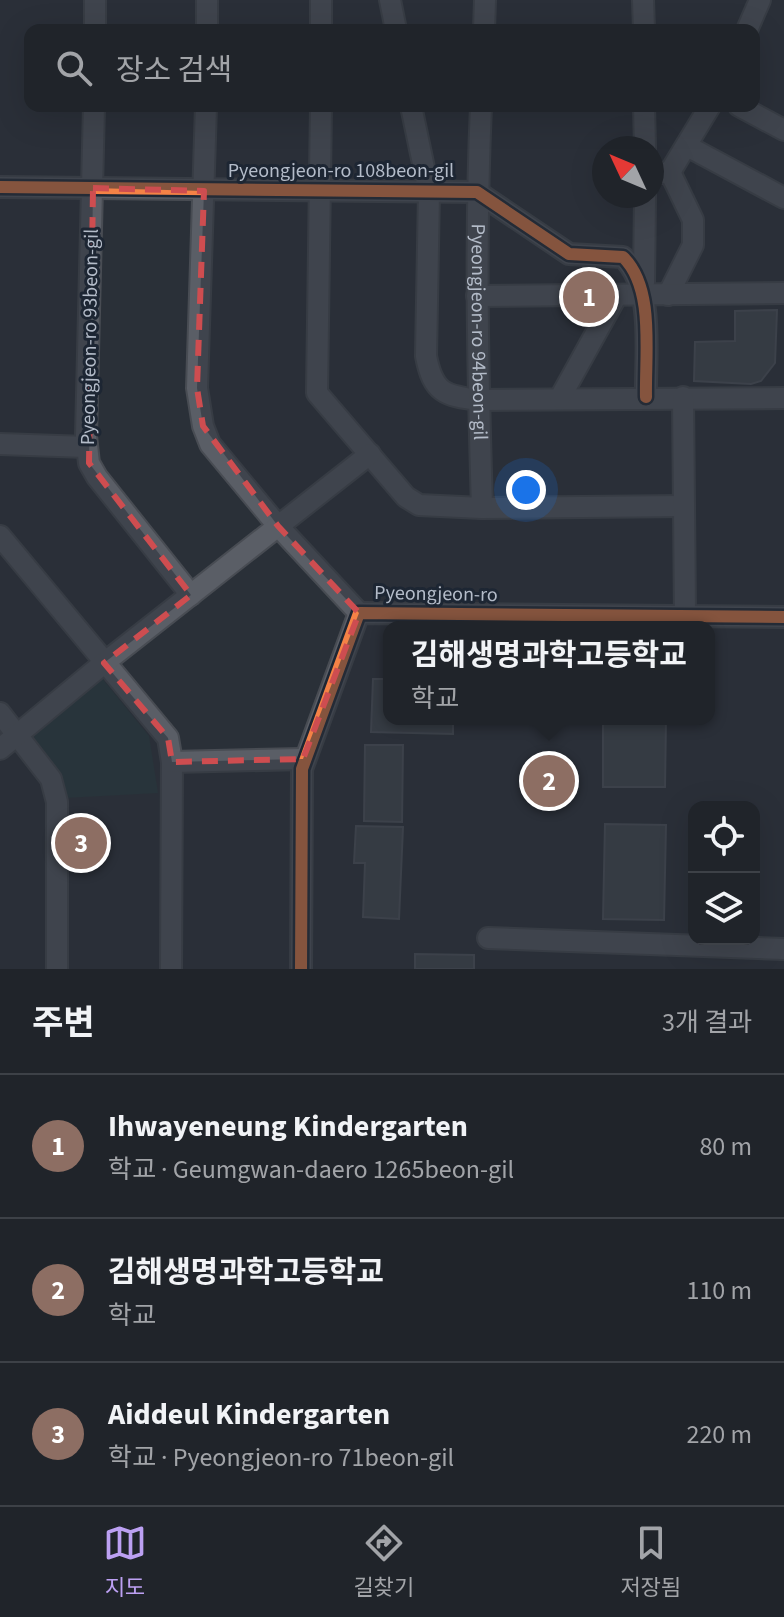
<!DOCTYPE html>
<html lang="ko">
<meta charset="utf-8">
<style>
:root{--surface:#20242a;--page:#2d3036;--text:#f1f3f6;--muted:#a2a4a8;--line:#3d4147;--accent:#bca0f2}
body{margin:0;font-family:"Source Sans 3","Noto Sans KR",sans-serif;background:var(--page);color:var(--text)}
.controls{position:absolute;right:24px;bottom:24px;display:grid;overflow:hidden;border-radius:16px;box-shadow:0 8px 32px #0002}
.controls button{width:72px;height:72px;display:grid;place-items:center;padding:0;border:0;border-bottom:2px solid var(--line);background:var(--surface);color:var(--text);font:40px sans-serif}
.compass{position:absolute;left:592px;top:136px;width:72px;height:72px;border-radius:50%;background:var(--surface);box-shadow:0 8px 32px #0002;rotate:314deg}
.you{position:absolute;left:526px;top:490px;width:28px;height:28px;margin:-20px;border:6px solid #fff;border-radius:50%;background:#1a73e8;box-shadow:0 0 0 12px #1a73e833}
.badge{display:grid;place-items:center;width:52px;height:52px;border-radius:50%;background:var(--accent);color:#fff;font-size:26px;font-weight:700}
.pin{position:absolute;translate:-50% -50%;border:4px solid #fff;box-shadow:0 2px 8px #0006}
.popup{position:absolute;left:383px;top:621px;width:332px;height:104px;box-sizing:border-box;display:grid;place-content:center;border-radius:16px;background:var(--surface);filter:drop-shadow(0 2px 6px #0005);font-size:26px;white-space:nowrap;color:var(--muted)}
.popup b{font-size:30px;color:var(--text)}
.popup::after{content:'';position:absolute;left:50%;top:100%;margin-left:-16px;border:16px solid transparent;border-top-color:var(--surface)}
.list{margin:0;padding:0;list-style:none}
h2{display:flex;justify-content:space-between;align-items:center;height:104px;margin:0;padding:0 32px;font-size:34px}
h2 small{font-size:26px;font-weight:400;color:var(--muted)}
.list li{display:grid;grid-template-columns:52px 1fr auto;gap:24px;align-items:center;box-sizing:border-box;height:144px;padding:0 32px;border-top:2px solid var(--line)}
.list b{display:block;font-size:30px;white-space:nowrap}
.list p{margin:0;font-size:26px;white-space:nowrap;color:var(--muted)}
.list em{font-size:26px;font-style:normal;color:var(--muted)}
.icon{flex:none;width:44px;height:44px;fill:none;stroke:currentColor;stroke-width:2;stroke-linecap:round;stroke-linejoin:round}
.map{position:relative;flex:none;width:784px;height:969px;overflow:hidden}
.search{position:absolute;background:var(--surface);box-shadow:0 8px 32px #0002;left:24px;right:24px;top:24px;height:88px;display:flex;align-items:center;gap:20px;box-sizing:border-box;padding:0 28px;border-radius:16px;color:var(--muted);font-size:30px}
.sheet{height:536px;background:var(--surface)}
nav{display:flex;justify-content:space-around;align-items:center;box-sizing:border-box;height:112px;border-top:2px solid var(--line);background:var(--surface);font-size:22px;color:var(--muted)}
nav a{display:grid;justify-items:center;gap:4px}
nav .on{color:var(--accent)}
.map>svg:first-child{display:block}
.green{fill:#273a3e}
.building{fill:#444950;stroke:#52575f;stroke-width:2}
.lines{fill:none;stroke-linecap:round;stroke-linejoin:round}
.minor-casing{stroke:#484c53;stroke-width:24}
.minor{stroke:#5a5e66;stroke-width:20}
.cycleway-casing{stroke:#1d2633;stroke-width:17}
.cycleway{stroke:#f48246;stroke-width:12}
.marked{fill:none;stroke:#ce4d50;stroke-width:6;stroke-dasharray:16 10;stroke-linejoin:round}
.labels{text-anchor:middle;dominant-baseline:central;stroke-width:6;stroke-linejoin:round;paint-order:stroke}
.street-label{font-size:20px;fill:#b4bcc9;stroke:#1d2633}
</style>
<div class="map">
<svg width="784" height="969" viewBox="0 0 784 969">
<rect width="100%" height="100%" fill="#2a3038"/>
<path class="green" d="M101 677 149 736 158 793 64 798 23 738Z"/>
<path class="building" d="M777 310 775 363 761 381 751 384 694 381 695 342 735 341V311Z
M373 679H389V719H453V734L371 732Z
M603 719H666L665 787H603Z
M365 745H403L402 822 364 821Z
M605 824 666 825 664 920 603 919Z
M356 826 403 827 399 919 363 917 365 863H354Z
M415 954 474 955V969H415Z"/>
<g class="lines">
<g class="minor-casing">
<g id="minor">
<path d="M390 0 396 30"/>
<path d="M643 0 644 30"/>
<path d="M95 30V0"/>
<path d="M207 30V0"/>
<path d="M321 30V0"/>
<path d="M484 30 485 0"/>
<path d="M747 30 760 0"/>
<path d="M94 106 86 436 89 463 97 477 191 595"/>
<path d="M206 106 197 388 203 426 210 444 278 526 359 613"/>
<path d="M321 106 317 393 406 497 419 505 482 508 684 506"/>
<path d="M411 106 429 192 426 356C433 393 445 396 479 400L784 398"/>
<path id="s1" d="M481 106C475 240 478 374 482 508"/>
<path d="M644 106 645 148"/>
<path d="M739 106 784 130"/>
<path d="M687 146 784 198"/>
<path d="M652 174 670 172 710 106"/>
<path d="M0 187 477 192 569 254 623 257C655 288 645 354 646 397"/>
<path d="M644 283 645 196"/>
<path d="M668 295 693 245V220L670 172"/>
<path d="M477 296 784 293"/>
<path d="M683 397 685 616"/>
<path d="M560 398 617 295"/>
<path d="M0 444 87 447"/>
<path d="M0 536 168 738 172 762 171 969"/>
<path d="M0 713 51 779 57 802V969"/>
<path d="M0 749 104 663 370 454"/>
<path d="M172 762 303 759"/>
<path d="M488 938 784 949"/>
<path d="M301 969 302 769 359 613 784 617"/>
</g>
</g>
<use href="#minor" class="minor"/>
<g class="cycleway-casing">
<path id="cycleway" d="M0 187 477 192 569 254 623 257C655 288 645 354 646 397
M301 969 302 769 359 613 784 617"/>
</g>
<use href="#cycleway" class="cycleway"/>
</g>
<path d="M0 0H784V969H0ZM93 188 204 191 197 388 203 426 278 526 359 613 303 759 172 762 168 738 104 663 191 595 89 463Z" fill="#2a3038" fill-opacity=".55" fill-rule="evenodd"/>
<path class="marked" d="M93 188 204 191 197 388 203 426 278 526 359 613 303 759 172 762 168 738 104 663 191 595 89 463Z"/>
<g class="labels">
<g class="street-label">
<text x="341" y="171">Pyeongjeon-ro 108beon-gil</text>
<text stroke="none"><textPath href="#s1" startOffset="226">Pyeongjeon-ro 94beon-gil</textPath></text>
<text transform="translate(90 337) rotate(-89)">Pyeongjeon-ro 93beon-gil</text>
<text transform="translate(436 594) rotate(1)">Pyeongjeon-ro</text>
</g>
</g>
</svg>
<div class="controls">
<button><svg class="icon" aria-label="locate" viewBox="0 0 24 24"><circle cx="12" cy="12" r="6"/><path d="M12 2v4M12 18v4M2 12h4M18 12h4"/></svg></button>
<button><svg class="icon" aria-label="layers" viewBox="0 0 24 24"><path d="M12 4l9 5-9 5-9-5zM3 14l9 5 9-5"/></svg></button>
</div>
<svg class="compass" viewBox="-18 -18 36 36"><path d="M0-13l5 13h-10z" fill="#e53935"/><path d="M0 13l5-13h-10z" fill="#a2a4a8"/></svg>
<div class="you"></div>
<div class="pin badge" style="left:589px;top:297px;background:#8d6e63">1</div>
<div class="pin badge" style="left:549px;top:781px;background:#8d6e63">2</div>
<div class="popup"><b>김해생명과학고등학교</b>학교</div>
<div class="pin badge" style="left:81px;top:843px;background:#8d6e63">3</div>
<div class="search"><svg class="icon" aria-label="search" viewBox="0 0 24 24"><circle cx="10" cy="10" r="6"/><path d="M15 15l6 6"/></svg>장소 검색</div>
</div>
<section class="sheet">
<h2>주변<small>3개 결과</small></h2>
<ul class="list">
<li><span class="badge" style="background:#8d6e63">1</span><div><b>Ihwayeneung Kindergarten</b><p>학교 · Geumgwan-daero 1265beon-gil</p></div><em>80 m</em></li>
<li><span class="badge" style="background:#8d6e63">2</span><div><b>김해생명과학고등학교</b><p>학교</p></div><em>110 m</em></li>
<li><span class="badge" style="background:#8d6e63">3</span><div><b>Aiddeul Kindergarten</b><p>학교 · Pyeongjeon-ro 71beon-gil</p></div><em>220 m</em></li>
</ul>
</section>
<nav>
<a class="on"><svg class="icon" aria-label="map" viewBox="0 0 24 24"><path d="M3 6l6-2 6 2 6-2v14l-6 2-6-2-6 2zM9 4v14M15 6v14"/></svg>지도</a>
<a><svg class="icon" aria-label="directions" viewBox="0 0 24 24"><path d="M12 3l9 9-9 9-9-9zM9 14v-3h6M13 9l2 2-2 2"/></svg>길찾기</a>
<a><svg class="icon" aria-label="saved" viewBox="0 0 24 24"><path d="M7 4h10v16l-5-4-5 4z"/></svg>저장됨</a>
</nav>
